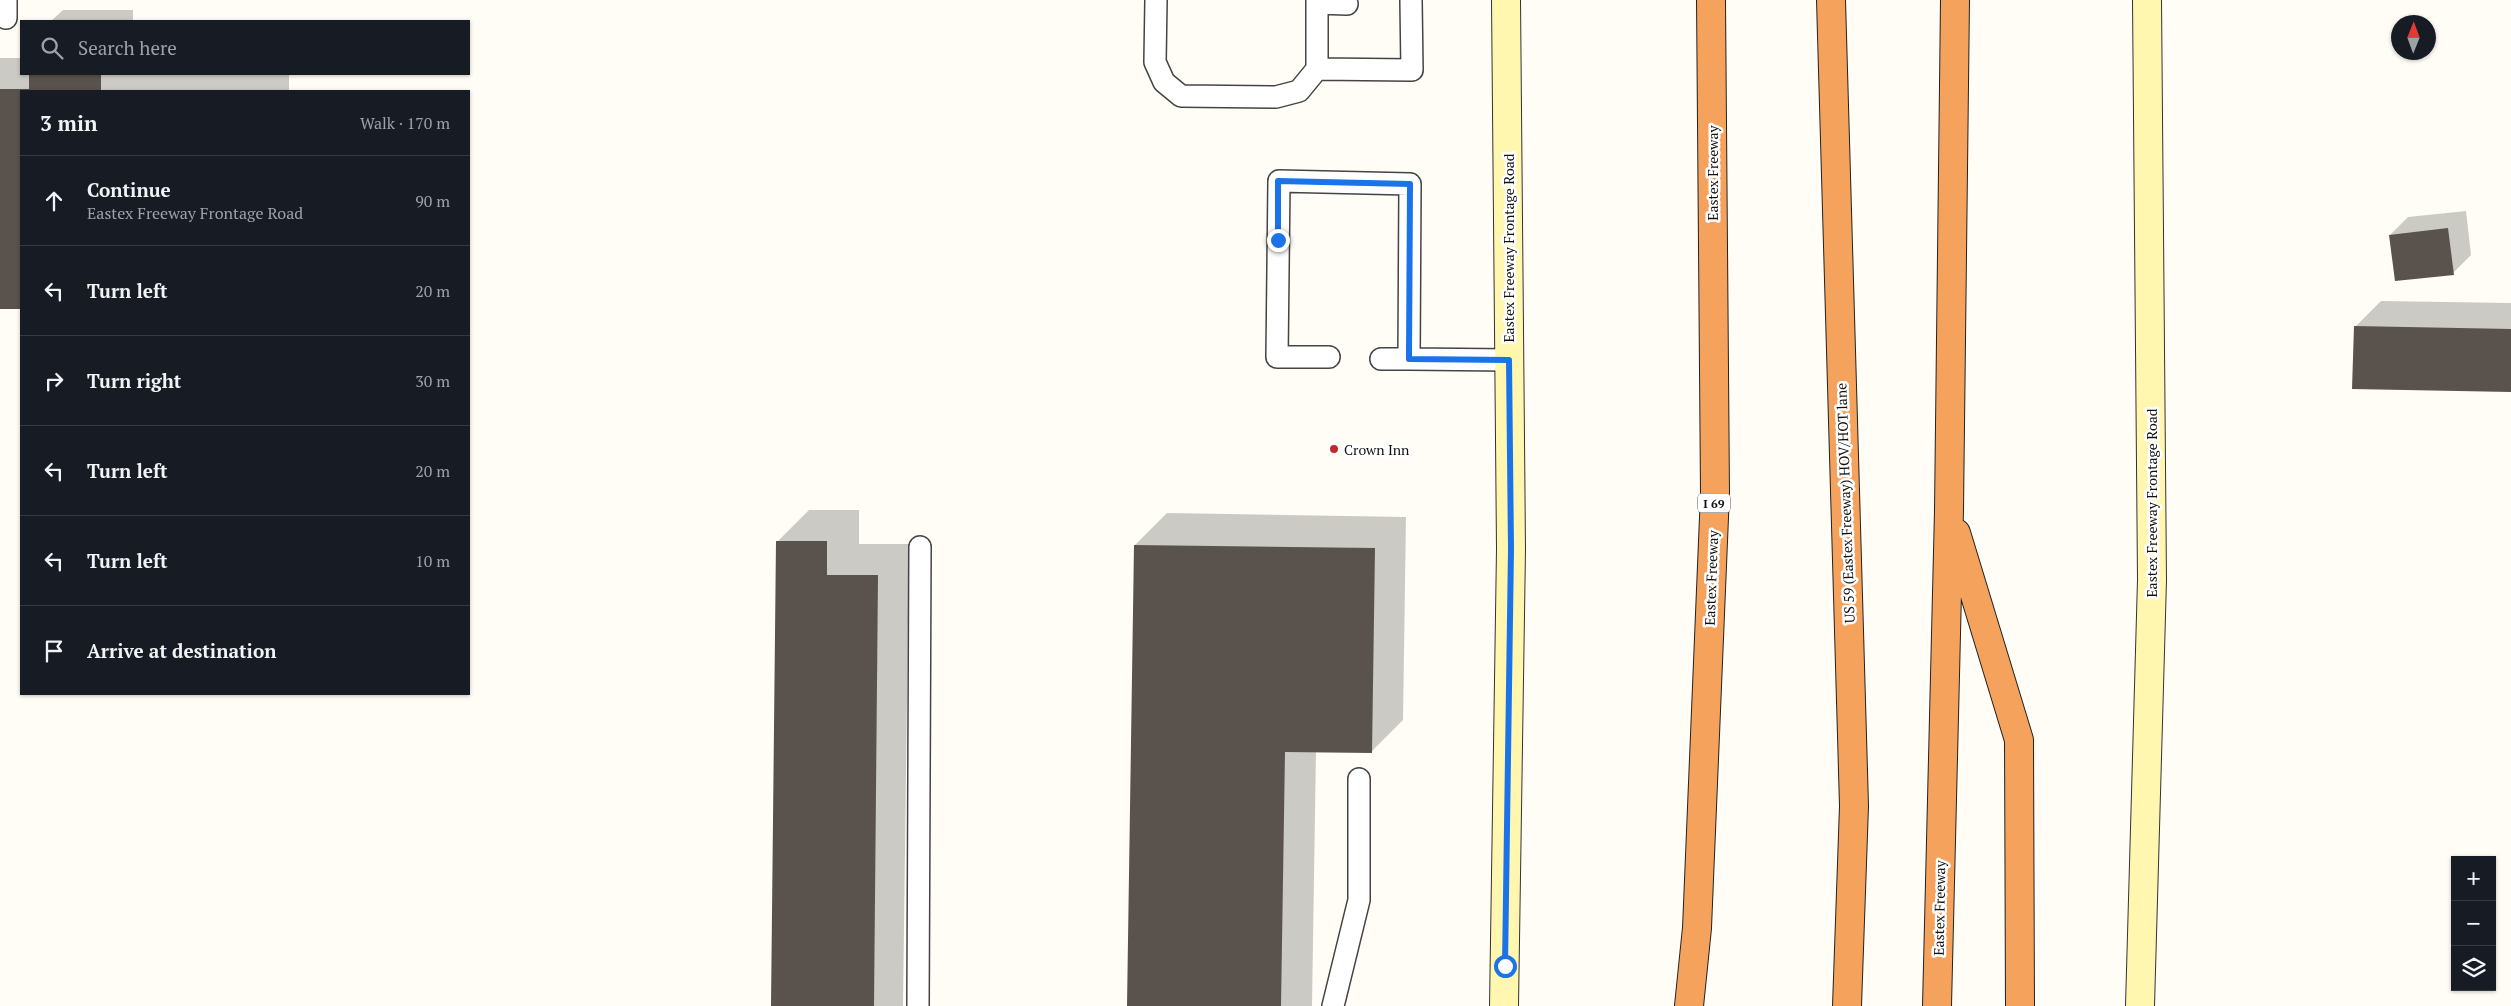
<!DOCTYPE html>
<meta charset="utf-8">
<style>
:root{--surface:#171b24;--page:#20242c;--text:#f1f3f6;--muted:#9ea1a6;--line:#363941}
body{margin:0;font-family:"PT Serif",serif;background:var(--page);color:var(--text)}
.controls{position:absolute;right:15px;bottom:15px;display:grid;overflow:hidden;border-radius:0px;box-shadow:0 1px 4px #0004}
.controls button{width:45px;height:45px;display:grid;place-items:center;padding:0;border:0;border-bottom:1px solid var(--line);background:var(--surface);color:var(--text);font:25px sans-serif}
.compass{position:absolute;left:2391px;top:15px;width:45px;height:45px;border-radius:50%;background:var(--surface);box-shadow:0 1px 4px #0004;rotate:1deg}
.stop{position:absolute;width:15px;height:15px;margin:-11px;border:4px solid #1a73e8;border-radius:50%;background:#fff}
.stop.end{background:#1a73e8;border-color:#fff;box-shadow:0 1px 5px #0008}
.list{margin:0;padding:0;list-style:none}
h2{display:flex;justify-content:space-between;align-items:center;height:65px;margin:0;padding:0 20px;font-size:21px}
h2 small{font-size:16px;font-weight:400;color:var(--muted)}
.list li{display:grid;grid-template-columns:32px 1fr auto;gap:15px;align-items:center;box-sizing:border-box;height:90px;padding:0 20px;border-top:1px solid var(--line)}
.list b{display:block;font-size:19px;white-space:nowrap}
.list p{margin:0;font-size:16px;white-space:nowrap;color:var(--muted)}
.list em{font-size:16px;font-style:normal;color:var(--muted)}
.icon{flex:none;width:28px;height:28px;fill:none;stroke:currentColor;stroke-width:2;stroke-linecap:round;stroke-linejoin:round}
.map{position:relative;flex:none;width:2511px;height:1006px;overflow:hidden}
.search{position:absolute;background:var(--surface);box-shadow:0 1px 4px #0004;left:20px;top:20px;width:450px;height:55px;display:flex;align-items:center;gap:12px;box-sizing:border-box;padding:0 18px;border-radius:0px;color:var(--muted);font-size:19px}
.panel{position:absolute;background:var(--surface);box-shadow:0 1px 4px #0004;left:20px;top:90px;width:450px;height:605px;border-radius:0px}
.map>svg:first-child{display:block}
.shadow{fill:#0003}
.building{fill:#5a524d}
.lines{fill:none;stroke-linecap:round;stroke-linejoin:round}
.service-casing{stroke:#444;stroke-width:24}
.secondary-casing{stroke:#333;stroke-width:30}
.motorway-casing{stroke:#222;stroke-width:30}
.service{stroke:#fff;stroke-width:21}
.secondary{stroke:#fff6b0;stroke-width:28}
.motorway{stroke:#f5a25d;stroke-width:28}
.route{stroke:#1a73e8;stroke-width:6}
.poi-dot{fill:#c4262e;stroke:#fff;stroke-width:2}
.labels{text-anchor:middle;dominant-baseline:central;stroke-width:5;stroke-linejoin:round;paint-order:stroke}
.shield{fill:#fff;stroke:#585858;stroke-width:1}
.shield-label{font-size:12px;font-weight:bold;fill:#111}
.street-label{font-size:14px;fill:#111;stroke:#fff}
.poi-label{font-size:14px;fill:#111;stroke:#fff;text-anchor:start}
</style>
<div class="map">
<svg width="2511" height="1006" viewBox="0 0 2511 1006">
<rect width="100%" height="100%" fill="#fffdf5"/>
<path class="shadow" d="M63 10H133V21H51Z
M0 58H21V74H289V91H21V307H0Z
M2466 211 2471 255 2453 273 2390 235 2408 217Z
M2381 301 2511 303V391L2355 327Z
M809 510H859V544H909L903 1006H773L777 542Z
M1167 513 1406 517 1403 720 1371 752 1316 751 1312 1006H1128L1135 545Z"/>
<path class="building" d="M29 74H101V91H21V309H0V89H29Z
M2448 228 2454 275 2395 281 2389 235Z
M2354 326 2511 329V392L2352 389Z
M776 541H827V575H878L874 1006H771Z
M1134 545 1375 548 1372 753 1285 752 1281 1006H1127Z"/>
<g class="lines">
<g class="service-casing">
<path id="service" d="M1156 0 1155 62 1164 82 1181 96 1276 97 1299 91 1317 69V0
M1317 3 1347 4
M6 18V0
M1317 69 1412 70 1411 0
M1329 357H1277L1279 181 1410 184 1409 359 1509 360
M1381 359H1409
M918 1006 920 547
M1333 1006 1359 900V779"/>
</g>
<g class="secondary-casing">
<path id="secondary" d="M1504 1006 1511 549 1506 0
M2140 1006 2152 580 2147 0"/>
</g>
<g class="motorway-casing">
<path id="motorway" d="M1831 0 1854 806 1847 1006
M1956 533 2019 740 2020 1006
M1689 1006 1697 928 1715 493 1711 0
M1937 1006 1949 510 1955 0"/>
</g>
<use href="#service" class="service"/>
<use href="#secondary" class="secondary"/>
<use href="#motorway" class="motorway"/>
</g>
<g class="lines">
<path class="route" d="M1278 240V181L1410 184 1409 359 1509 360 1511 549 1505 966"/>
</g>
<circle class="poi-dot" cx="1334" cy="449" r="5"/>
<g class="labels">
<rect class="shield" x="1698" y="493.5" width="32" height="19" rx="4"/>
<g class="shield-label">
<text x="1714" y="503">I 69</text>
</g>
<g class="street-label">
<text transform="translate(1712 173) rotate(-90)">Eastex Freeway</text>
<text transform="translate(1508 248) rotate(-90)">Eastex Freeway Frontage Road</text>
<text transform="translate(1845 503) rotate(-92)">US 59 (Eastex Freeway) HOV/HOT lane</text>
<text transform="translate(2151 503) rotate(-90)">Eastex Freeway Frontage Road</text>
<text transform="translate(1711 578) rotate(-88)">Eastex Freeway</text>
<text transform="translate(1939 908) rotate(-89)">Eastex Freeway</text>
</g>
<g class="poi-label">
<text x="1344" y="449">Crown Inn</text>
</g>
</g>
</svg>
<div class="controls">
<button>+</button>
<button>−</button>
<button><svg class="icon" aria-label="layers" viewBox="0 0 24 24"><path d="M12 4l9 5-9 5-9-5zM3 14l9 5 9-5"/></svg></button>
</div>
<svg class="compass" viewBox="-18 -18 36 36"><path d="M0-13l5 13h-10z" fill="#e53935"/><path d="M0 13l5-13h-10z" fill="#9ea1a6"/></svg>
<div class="stop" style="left:1505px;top:966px"></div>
<div class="stop end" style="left:1278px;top:240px"></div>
<div class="search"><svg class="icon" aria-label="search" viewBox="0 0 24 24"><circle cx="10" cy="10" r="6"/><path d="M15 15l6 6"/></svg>Search here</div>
<section class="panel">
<h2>3 min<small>Walk · 170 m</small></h2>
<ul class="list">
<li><svg class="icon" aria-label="ahead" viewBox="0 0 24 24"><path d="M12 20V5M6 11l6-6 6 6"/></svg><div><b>Continue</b><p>Eastex Freeway Frontage Road</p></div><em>90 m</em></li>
<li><svg class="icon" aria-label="left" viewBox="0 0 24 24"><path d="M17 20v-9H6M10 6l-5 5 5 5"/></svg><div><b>Turn left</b></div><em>20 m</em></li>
<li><svg class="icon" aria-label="right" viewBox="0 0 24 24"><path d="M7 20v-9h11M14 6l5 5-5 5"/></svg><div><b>Turn right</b></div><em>30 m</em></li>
<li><svg class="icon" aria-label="left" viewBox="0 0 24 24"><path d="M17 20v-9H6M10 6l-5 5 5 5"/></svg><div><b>Turn left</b></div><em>20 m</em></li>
<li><svg class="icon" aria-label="left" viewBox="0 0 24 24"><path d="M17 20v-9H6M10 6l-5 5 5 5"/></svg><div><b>Turn left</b></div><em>10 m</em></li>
<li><svg class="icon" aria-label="arrive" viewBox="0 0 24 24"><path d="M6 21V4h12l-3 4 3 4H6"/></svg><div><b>Arrive at destination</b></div></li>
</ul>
</section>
</div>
